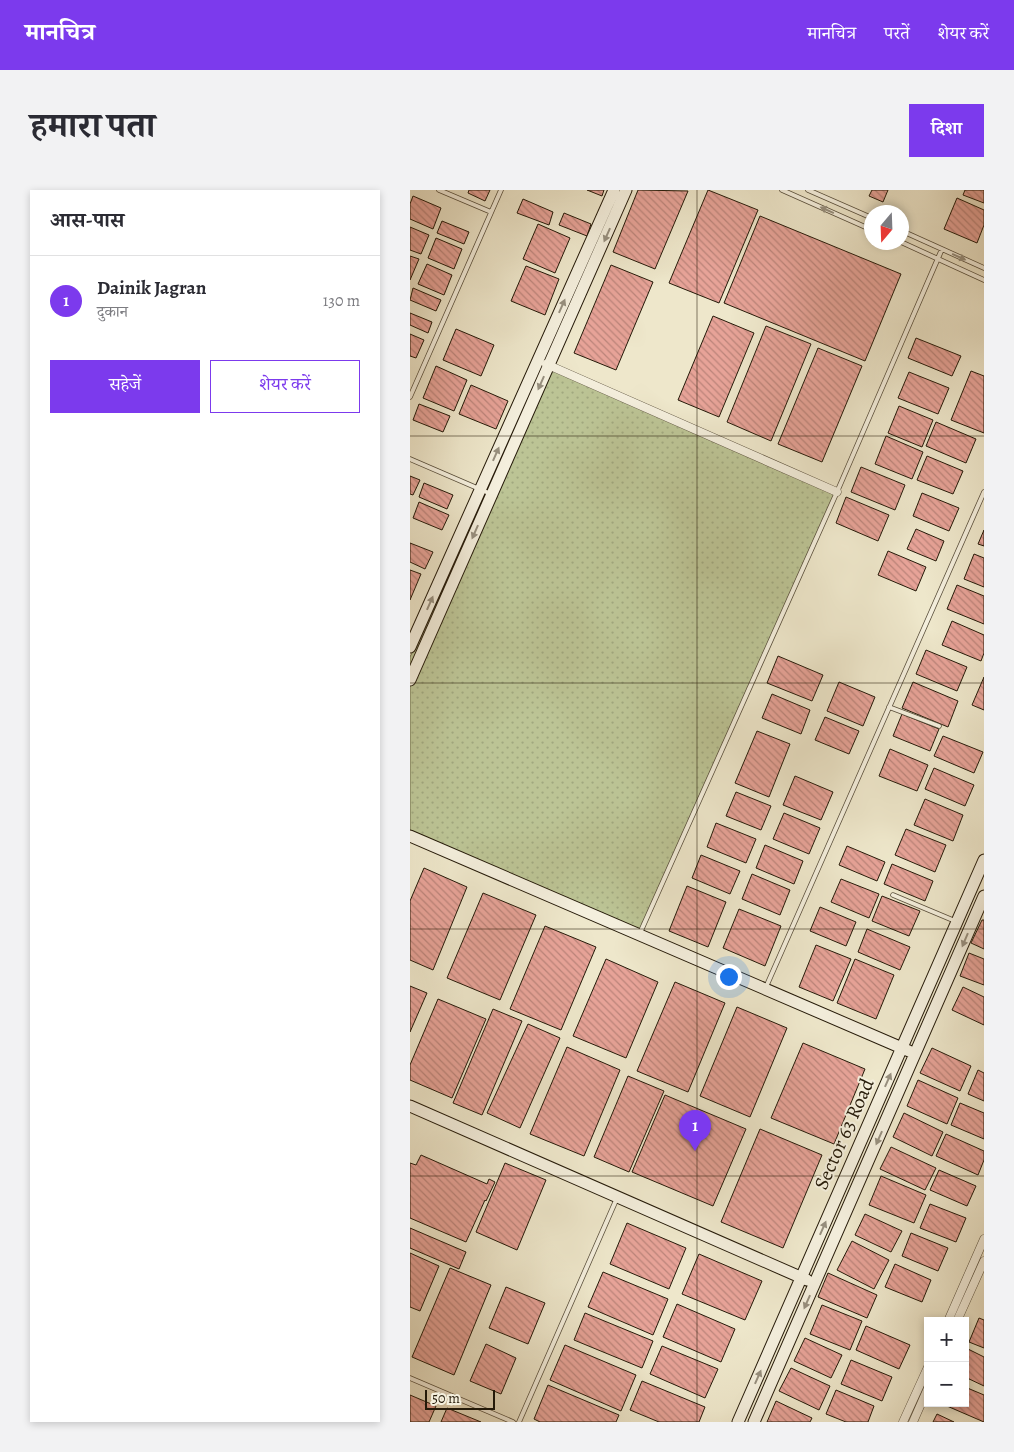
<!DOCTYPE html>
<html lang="hi">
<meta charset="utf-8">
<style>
:root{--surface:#fff;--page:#f2f2f3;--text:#2b2b33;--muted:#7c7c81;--line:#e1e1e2;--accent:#7c3aed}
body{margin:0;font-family:Alegreya,"Noto Serif Devanagari",serif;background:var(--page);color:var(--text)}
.controls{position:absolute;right:15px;bottom:15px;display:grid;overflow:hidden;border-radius:0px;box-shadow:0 2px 8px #0003}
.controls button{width:45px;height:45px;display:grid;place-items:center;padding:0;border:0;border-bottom:1px solid var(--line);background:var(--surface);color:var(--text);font:25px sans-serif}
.compass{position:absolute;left:454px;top:15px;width:45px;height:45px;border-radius:50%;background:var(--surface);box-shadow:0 2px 8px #0003;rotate:199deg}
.scale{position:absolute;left:15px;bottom:12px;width:70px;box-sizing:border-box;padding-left:5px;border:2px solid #251a09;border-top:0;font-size:14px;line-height:18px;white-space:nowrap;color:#251a09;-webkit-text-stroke:4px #f4efdd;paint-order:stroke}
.you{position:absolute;left:318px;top:786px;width:18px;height:18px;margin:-12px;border:4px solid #fff;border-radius:50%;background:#1a73e8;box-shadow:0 0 0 8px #1a73e833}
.badge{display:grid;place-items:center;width:32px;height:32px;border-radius:50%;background:var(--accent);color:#fff;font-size:16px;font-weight:700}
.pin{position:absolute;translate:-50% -41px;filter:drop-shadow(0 1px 2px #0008)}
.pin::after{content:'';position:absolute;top:26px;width:18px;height:15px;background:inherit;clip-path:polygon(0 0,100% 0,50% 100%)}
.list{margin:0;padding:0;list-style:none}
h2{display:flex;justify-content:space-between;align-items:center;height:65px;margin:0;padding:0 20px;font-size:21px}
h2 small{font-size:16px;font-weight:400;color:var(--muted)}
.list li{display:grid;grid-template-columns:32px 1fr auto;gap:15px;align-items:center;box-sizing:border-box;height:90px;padding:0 20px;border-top:1px solid var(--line)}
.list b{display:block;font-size:19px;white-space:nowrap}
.list p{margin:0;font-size:16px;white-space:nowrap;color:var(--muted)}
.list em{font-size:16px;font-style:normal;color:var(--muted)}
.actions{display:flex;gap:10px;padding:15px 20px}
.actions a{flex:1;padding:11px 0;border:1px solid var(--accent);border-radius:0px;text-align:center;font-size:18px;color:var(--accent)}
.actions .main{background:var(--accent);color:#fff}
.map{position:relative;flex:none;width:574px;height:1232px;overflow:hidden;border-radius:0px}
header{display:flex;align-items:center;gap:30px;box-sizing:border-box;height:70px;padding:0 25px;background:var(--accent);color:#fff}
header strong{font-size:24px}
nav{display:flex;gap:28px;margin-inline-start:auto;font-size:18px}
.intro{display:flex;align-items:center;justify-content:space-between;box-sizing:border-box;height:120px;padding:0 30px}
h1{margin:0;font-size:35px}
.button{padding:12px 22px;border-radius:0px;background:var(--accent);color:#fff;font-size:18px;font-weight:700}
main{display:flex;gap:30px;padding:0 30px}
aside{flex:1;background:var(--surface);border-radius:0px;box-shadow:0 2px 8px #0003}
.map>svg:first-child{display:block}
.grass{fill:url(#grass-dots);stroke:#706f4f}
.building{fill:url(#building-back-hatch);stroke:#251a09}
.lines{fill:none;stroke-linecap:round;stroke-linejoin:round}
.lane-casing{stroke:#574d3a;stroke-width:5.5}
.street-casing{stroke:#574d3a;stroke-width:9}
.secondary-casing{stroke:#251a09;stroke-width:13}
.lane{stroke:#f4efdd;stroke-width:4}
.street{stroke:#f4efdd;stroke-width:8}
.secondary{stroke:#f4efdd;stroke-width:11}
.oneway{fill:#978f7e}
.grid{fill:none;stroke:#251a09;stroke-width:1;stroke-opacity:0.55}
.labels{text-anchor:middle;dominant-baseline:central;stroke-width:4;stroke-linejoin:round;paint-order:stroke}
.street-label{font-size:20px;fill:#251a09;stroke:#f4efdd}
</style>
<header>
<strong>मानचित्र</strong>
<nav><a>मानचित्र</a><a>परतें</a><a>शेयर करें</a></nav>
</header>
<div class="intro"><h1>हमारा पता</h1><a class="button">दिशा</a></div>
<main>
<aside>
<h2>आस-पास<small></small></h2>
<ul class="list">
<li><span class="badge">1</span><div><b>Dainik Jagran</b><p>दुकान</p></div><em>130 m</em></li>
</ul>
<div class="actions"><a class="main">सहेजें</a><a>शेयर करें</a></div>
</aside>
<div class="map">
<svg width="574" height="1232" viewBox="0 0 574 1232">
<defs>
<pattern id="grass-dots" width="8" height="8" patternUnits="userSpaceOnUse" patternTransform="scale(1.25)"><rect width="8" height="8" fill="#bcc495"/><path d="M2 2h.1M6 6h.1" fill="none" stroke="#a1a87f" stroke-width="1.8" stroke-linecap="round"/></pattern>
<pattern id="building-back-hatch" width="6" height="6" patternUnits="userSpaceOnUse" patternTransform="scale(1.25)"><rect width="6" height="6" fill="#e7a398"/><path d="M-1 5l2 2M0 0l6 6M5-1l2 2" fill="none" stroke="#bb847a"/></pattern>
</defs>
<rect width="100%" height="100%" fill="#eee7cb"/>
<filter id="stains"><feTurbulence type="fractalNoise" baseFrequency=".004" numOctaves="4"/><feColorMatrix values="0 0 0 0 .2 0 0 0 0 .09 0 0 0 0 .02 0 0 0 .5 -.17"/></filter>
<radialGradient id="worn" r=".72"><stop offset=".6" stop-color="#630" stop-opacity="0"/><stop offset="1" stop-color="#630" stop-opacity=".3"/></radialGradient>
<path class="grass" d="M139 175 427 302 229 745 0 646V467Z"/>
<path class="building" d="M59 0H80L75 11 58 3Z
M177 0H194L192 6Z
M228 0 278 1 245 79 203 62Z
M298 0 348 20 309 113 259 93Z
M462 0H478L473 12 459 6Z
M555 0H574V13L553 5Z
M3 6 31 18 23 39 0 29V14Z
M547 8 574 20V35L567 53 534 39Z
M113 9 143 22 139 35 107 23Z
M154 23 181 34 177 46 149 35Z
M350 26 491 84 455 171 314 113Z
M32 31 59 42 54 54 27 43Z
M128 34 160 48 145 83 113 69Z
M0 37 19 45 11 64 0 60Z
M26 48 52 59 44 79 18 68Z
M0 66 9 69 0 90Z
M17 74 42 85 34 105 8 94Z
M201 75 243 92 206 180 164 163Z
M116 76 149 89 135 125 101 111Z
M3 98 31 110 26 121 0 110Z
M0 123 22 132 18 143 0 135Z
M303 126 344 143 309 227 268 210Z
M356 136 401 154 361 251 317 232Z
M46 139 84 155 71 186 33 170Z
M0 144 14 150 6 168 0 166Z
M506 148 551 166 542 186 498 168Z
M408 158 452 176 412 272 368 254Z
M26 176 57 190 44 221 13 208Z
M561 181 574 186V243L541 230Z
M499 182 539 198 528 224 488 208Z
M61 195 98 211 86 239 49 224Z
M9 214 40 226 33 242 3 230Z
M489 216 523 230 512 257 478 243Z
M526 232 566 249 556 273 516 256Z
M476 246 513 262 502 289 465 274Z
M517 266 553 281 543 304 507 290Z
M451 277 495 295 485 320 441 302Z
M0 286 10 290 3 305 0 304Z
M14 293 43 305 37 319 9 307Z
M512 303 549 318 539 341 503 326Z
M436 307 479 325 468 351 426 333Z
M9 312 39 325 32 340 3 328Z
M506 339 534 351 526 371 497 359Z
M574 340V356L568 354Z
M0 353 23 362 15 379 0 372Z
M478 361 516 377 506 401 468 385Z
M564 364 574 368V397L554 389Z
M0 380 11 384 0 410Z
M547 395 574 406V434L537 419Z
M542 431 574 445V463L571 471 532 455Z
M516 460 557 477 547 501 506 484Z
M368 466 413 485 402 511 357 493Z
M574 487V520L562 515Z
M429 492 465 507 453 536 417 521Z
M503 492 548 511 538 537 492 518Z
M362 504 400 520 391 544 352 528Z
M492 524 529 539 520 561 483 546Z
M415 527 449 541 439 564 405 550Z
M347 541 380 554 359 607 325 593Z
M533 546 573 562 564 583 524 566Z
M480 559 518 575 507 601 469 586Z
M524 578 564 595 555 616 515 599Z
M385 586 423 602 411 630 373 615Z
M326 602 361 616 351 640 316 626Z
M515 609 553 625 543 651 504 635Z
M374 623 410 638 399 664 363 649Z
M306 633 346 649 336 673 297 657Z
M496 639 536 655 525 682 485 665Z
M355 655 393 671 384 694 346 678Z
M437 656 475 672 467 691 429 675Z
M291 665 330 681 320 704 282 688Z
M482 674 523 691 515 711 474 694Z
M14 678 57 697 23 780 0 770V711Z
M342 684 380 700 370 725 332 709Z
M431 689 469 704 459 728 421 712Z
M277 696 316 712 298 757 259 741Z
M73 703 126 725 90 810 37 788Z
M472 706 510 721 499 746 462 731Z
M410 717 446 732 436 756 400 741Z
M329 719 371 736 355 776 313 758Z
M572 730H574V759L561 753Z
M135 736 186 757 151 840 100 819Z
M457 739 500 757 490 780 448 762Z
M406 755 441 769 423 811 389 797Z
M559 763 574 769V795L550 786Z
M196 769 248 792 216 868 163 846Z
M445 769 484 785 466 829 427 813Z
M265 792 315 813 278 902 227 881Z
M0 796 17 803 0 842Z
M553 797 574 807V835L542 820Z
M28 809 76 829 42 908 0 890V875Z
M327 817 377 838 340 927 290 906Z
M83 819 112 831 72 925 43 913Z
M118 834 150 848 110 938 77 923Z
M393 853 455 879 424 954 361 928Z
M157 857 210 880 174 966 120 944Z
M522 858 561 876 550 901 510 883Z
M568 880 574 883V911L558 904Z
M218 886 254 901 219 982 184 967Z
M508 890 548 908 537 934 497 916Z
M255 905 336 939 303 1016 222 982Z
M550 913 574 923V949L541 935Z
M494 923 533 942 522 966 483 947Z
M350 939 412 965 373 1058 311 1032Z
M536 944 574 961V970L568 985 526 966Z
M481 957 526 978 515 1000 470 979Z
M11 965 77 994 79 989 85 992 76 1011 75 1010 56 1052 0 1028V973L6 975Z
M95 973 136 990 107 1060 66 1042Z
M529 980 566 996 557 1016 520 1000Z
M471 986 516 1005 504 1033 459 1015Z
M520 1014 556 1028 546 1052 510 1038Z
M455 1024 492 1041 481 1062 445 1045Z
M217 1033 276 1058 259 1099 200 1074Z
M0 1038 56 1062 49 1079 0 1058Z
M501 1043 538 1058 528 1081 492 1066Z
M442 1051 479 1070 464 1099 427 1080Z
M0 1063 29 1076 10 1121 0 1117Z
M289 1064 352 1091 335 1130 272 1104Z
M485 1074 521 1090 512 1112 475 1097Z
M40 1078 81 1095 44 1185 2 1167Z
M193 1082 258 1109 243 1145 178 1117Z
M418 1083 467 1105 457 1128 408 1107Z
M96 1097 135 1113 118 1154 79 1138Z
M267 1114 325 1139 311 1172 253 1147Z
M412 1115 452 1131 440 1160 400 1144Z
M175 1123 243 1151 232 1178 164 1150Z
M569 1128 574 1130V1158L559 1152Z
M456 1136 500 1155 489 1179 446 1160Z
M395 1148 432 1165 421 1188 384 1171Z
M76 1154 106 1168 91 1204 60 1191Z
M155 1155 226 1185 211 1221 140 1190Z
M252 1156 308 1179 295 1208 240 1184Z
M558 1159 574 1167V1196L555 1187V1164Z
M441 1170 482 1187 472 1211 431 1194Z
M381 1178 420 1196 409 1220 369 1201Z
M232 1191 295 1217 289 1232H249L220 1220Z
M138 1195 209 1225 206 1232H130L124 1229Z
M555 1197 574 1205V1232L530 1213H555Z
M426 1200 464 1216 458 1232H436L416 1224Z
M0 1205 26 1216 19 1232H0Z
M366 1211 402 1228 400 1232H357Z
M37 1218 71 1232H31Z
M527 1224 544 1232H523Z"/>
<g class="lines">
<g class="lane-casing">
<path id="lane" d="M29 0 81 22
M372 0 462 40
M398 0 462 28
M492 41 574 78
M491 52 574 90
M0 207 91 0
M0 269 81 304
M479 517 529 536
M483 705 545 731
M230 743 427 302 532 59
M356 797 574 302
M0 1188 103 1232
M109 1232 207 1008"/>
</g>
<g class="street-casing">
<path id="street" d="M136 174 427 302
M538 1131 574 1049
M547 1131 574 1071
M493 1232 518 1177
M503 1232 518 1198"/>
</g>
<g class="secondary-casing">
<path id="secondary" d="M0 457 204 0
M0 490 216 0
M0 646 499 861
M0 916 397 1090
M328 1232 574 670
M344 1232 574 706"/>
</g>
<use href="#lane" class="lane"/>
<use href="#street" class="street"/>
<use href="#secondary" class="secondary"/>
</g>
<defs><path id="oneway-solid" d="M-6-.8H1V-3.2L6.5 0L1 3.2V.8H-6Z" transform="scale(1.25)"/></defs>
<g class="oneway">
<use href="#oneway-solid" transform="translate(417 20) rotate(-156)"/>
<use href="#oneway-solid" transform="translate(197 45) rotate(114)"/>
<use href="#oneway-solid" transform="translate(549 67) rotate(24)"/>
<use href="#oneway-solid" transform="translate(152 116) rotate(-66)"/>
<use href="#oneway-solid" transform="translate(131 193) rotate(114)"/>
<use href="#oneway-solid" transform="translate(86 264) rotate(-66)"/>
<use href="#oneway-solid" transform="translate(65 342) rotate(114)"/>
<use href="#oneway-solid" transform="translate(20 413) rotate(-66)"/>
<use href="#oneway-solid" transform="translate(555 750) rotate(113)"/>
<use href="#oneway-solid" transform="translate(478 890) rotate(-66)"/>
<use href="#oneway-solid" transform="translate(469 948) rotate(114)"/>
<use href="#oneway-solid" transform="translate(413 1038) rotate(-66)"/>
<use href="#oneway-solid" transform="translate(397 1112) rotate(114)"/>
<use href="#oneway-solid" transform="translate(348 1187) rotate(-66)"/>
</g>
<path class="grid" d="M287 0V1232M0 246H574M0 493H574M0 739H574M0 986H574"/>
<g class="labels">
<g class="street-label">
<text transform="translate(434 944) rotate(-66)">Sector 63 Road</text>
</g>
</g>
<rect width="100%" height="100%" filter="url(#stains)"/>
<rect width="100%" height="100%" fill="url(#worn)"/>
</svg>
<div class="controls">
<button>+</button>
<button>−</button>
</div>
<svg class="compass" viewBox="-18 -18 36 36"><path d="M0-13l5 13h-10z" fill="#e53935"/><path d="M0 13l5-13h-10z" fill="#7c7c81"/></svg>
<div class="scale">50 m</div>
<div class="you"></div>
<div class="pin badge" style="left:285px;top:961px">1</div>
</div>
</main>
